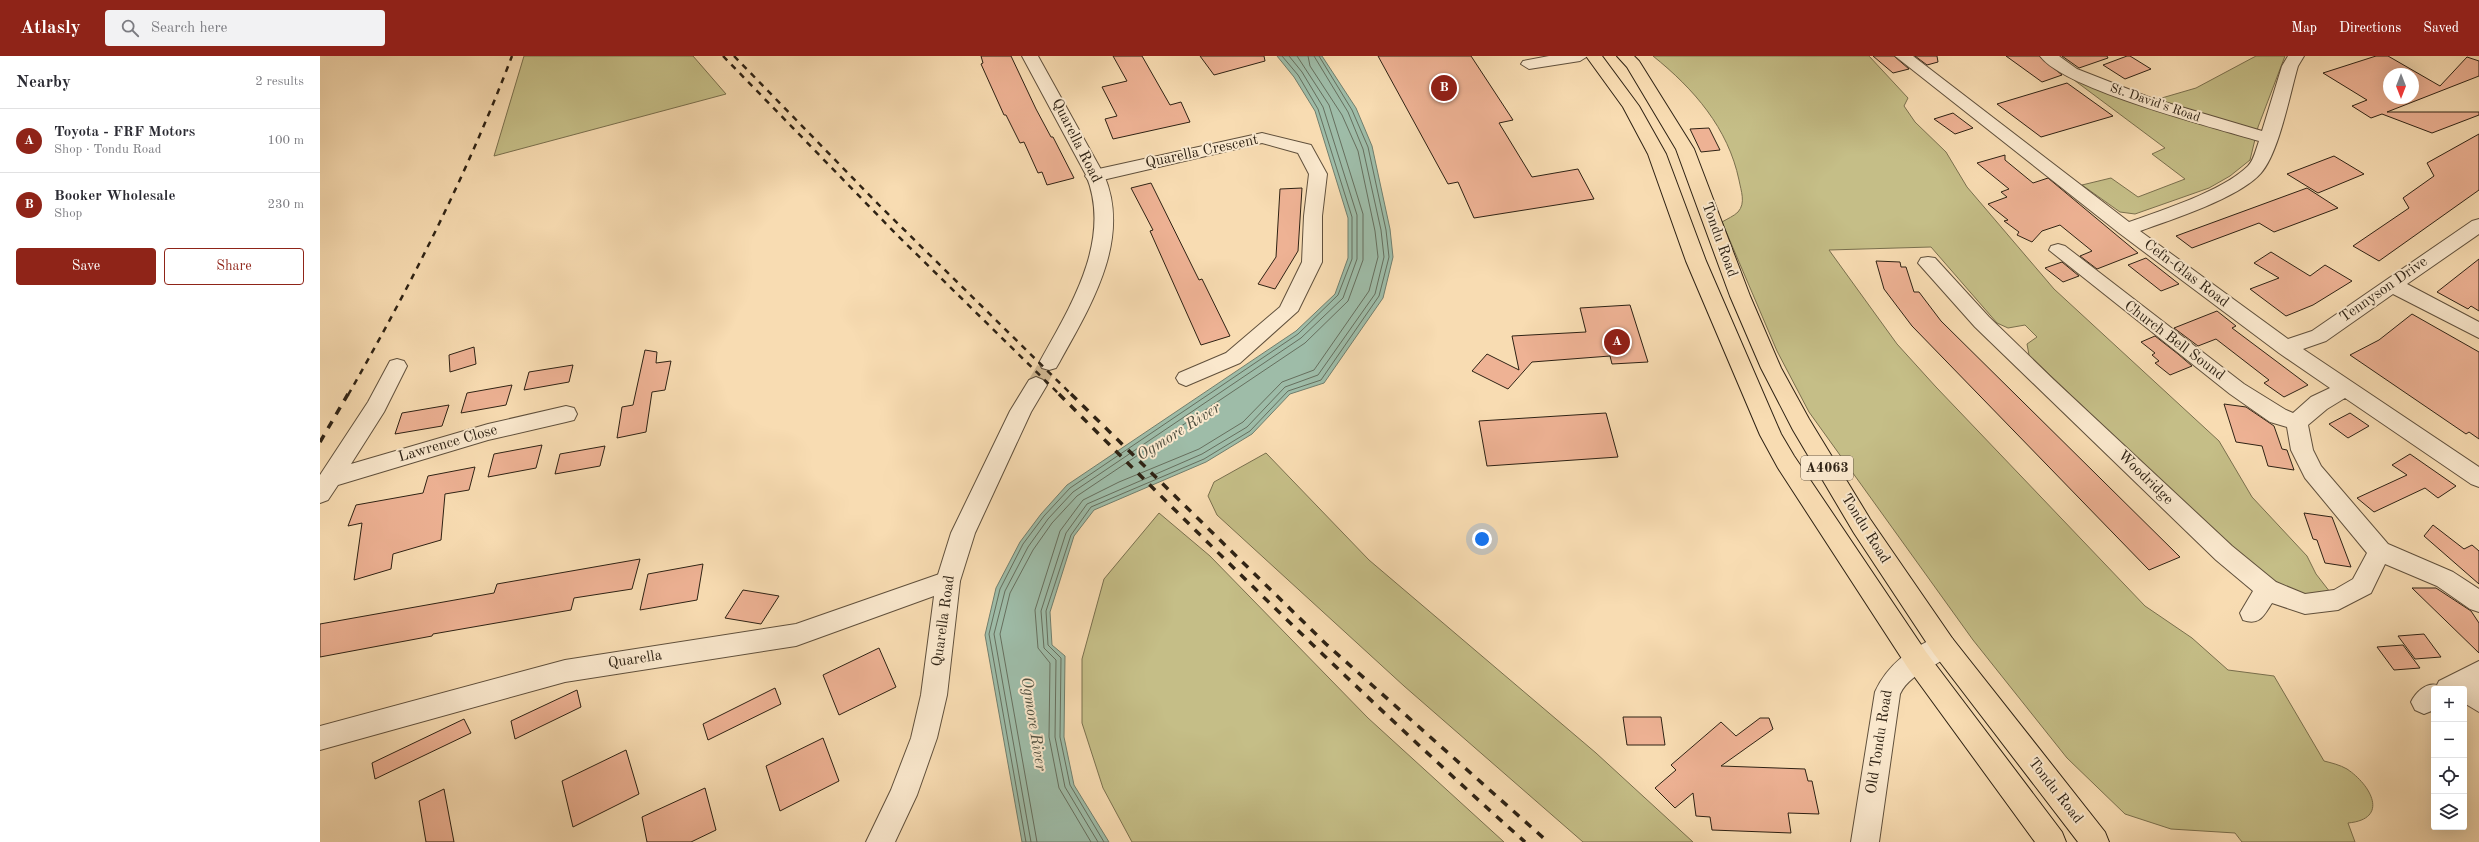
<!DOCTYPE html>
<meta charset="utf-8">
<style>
:root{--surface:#fff;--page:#f2f2f3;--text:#2b2b33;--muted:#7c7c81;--line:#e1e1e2;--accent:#8f2418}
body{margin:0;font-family:"Old Standard TT",serif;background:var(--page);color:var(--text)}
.controls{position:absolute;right:12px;bottom:12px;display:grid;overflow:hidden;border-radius:4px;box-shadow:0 4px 16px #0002}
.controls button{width:36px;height:36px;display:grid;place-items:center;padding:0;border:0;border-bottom:1px solid var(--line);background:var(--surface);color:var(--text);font:20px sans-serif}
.compass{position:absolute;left:2063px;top:12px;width:36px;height:36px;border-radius:50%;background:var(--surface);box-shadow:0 4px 16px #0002;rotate:180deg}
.you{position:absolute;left:1162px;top:483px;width:14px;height:14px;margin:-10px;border:3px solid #fff;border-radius:50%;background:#1a73e8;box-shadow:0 0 0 6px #1a73e833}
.badge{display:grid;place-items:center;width:26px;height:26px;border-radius:50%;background:var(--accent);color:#fff;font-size:13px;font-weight:700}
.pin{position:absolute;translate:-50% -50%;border:2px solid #fff;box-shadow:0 1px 4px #0006}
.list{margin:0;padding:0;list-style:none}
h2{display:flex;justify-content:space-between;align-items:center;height:52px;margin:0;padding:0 16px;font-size:17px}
h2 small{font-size:13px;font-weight:400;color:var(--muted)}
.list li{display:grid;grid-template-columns:26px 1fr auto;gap:12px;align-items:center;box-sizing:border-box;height:64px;padding:0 16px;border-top:1px solid var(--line)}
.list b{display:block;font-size:15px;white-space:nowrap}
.list p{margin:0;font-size:13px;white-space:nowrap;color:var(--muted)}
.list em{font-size:13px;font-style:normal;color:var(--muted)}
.actions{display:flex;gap:8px;padding:12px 16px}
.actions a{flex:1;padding:9px 0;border:1px solid var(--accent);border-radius:4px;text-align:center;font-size:14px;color:var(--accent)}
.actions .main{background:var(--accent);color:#fff}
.icon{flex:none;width:22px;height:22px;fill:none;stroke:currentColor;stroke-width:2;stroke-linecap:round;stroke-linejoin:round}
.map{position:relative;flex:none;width:2159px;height:786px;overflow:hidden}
header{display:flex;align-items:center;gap:24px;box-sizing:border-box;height:56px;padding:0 20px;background:var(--accent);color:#fff}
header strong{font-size:19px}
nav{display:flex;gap:22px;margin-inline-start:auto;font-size:14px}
.search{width:280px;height:36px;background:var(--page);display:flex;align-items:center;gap:10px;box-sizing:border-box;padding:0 14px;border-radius:4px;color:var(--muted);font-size:15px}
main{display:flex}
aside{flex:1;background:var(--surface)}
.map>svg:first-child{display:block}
.green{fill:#c5be87;stroke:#7a704e}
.water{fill:#9ebca8;stroke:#717e6d}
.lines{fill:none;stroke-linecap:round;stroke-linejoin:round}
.shore{stroke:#666f5e;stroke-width:1}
.building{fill:#eeb294;stroke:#2e2214;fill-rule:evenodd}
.tertiary-tunnel{stroke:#d0b792;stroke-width:18;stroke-dasharray:18 9;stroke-linecap:butt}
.minor-casing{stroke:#60503c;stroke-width:2}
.tertiary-casing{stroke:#60503c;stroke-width:2}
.primary-casing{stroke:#2e2214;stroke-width:2}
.minor{fill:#fae8cd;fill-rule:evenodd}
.tertiary{fill:#fae8cd;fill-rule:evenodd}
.primary{fill:#f8dcb2;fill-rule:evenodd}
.rail-far1{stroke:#2e2214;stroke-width:2.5;stroke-dasharray:6 6;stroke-linecap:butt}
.rail{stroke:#2e2214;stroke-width:3.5;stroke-dasharray:8 8;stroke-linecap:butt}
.labels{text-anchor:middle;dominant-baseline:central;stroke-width:4;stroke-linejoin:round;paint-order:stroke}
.far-street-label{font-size:13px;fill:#2e2214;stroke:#fae8cd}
.shield{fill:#fae8cd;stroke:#6b5d4c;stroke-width:1}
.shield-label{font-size:14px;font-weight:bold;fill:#2e2214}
.street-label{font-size:15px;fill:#2e2214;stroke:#fae8cd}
.water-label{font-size:16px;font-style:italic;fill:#505040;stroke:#fae8cd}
</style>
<header>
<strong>Atlasly</strong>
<div class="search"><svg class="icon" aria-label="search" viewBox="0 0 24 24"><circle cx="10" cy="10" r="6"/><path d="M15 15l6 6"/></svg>Search here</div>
<nav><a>Map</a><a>Directions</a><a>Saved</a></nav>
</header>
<main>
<aside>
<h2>Nearby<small>2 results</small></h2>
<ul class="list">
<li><span class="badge">A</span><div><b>Toyota - FRF Motors</b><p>Shop · Tondu Road</p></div><em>100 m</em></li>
<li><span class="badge">B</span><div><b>Booker Wholesale</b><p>Shop</p></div><em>230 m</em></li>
</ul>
<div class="actions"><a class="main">Save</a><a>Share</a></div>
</aside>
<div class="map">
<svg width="2159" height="786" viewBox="0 0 2159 786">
<rect width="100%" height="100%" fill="#f8dcb2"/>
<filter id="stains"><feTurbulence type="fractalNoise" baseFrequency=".005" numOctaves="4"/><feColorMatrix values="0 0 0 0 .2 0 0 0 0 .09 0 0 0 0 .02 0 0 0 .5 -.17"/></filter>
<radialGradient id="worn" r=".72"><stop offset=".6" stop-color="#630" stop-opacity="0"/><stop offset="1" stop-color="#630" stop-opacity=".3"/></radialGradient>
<path class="green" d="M204 0H373L406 38 174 100Z
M1333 0H1549L1588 42 1584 50 1595 66 1626 96 1647 131 1734 233 1899 385 1932 441 1987 500 1996 518 2010 536 1989 541 1958 530 1904 485 1709 299 1707 288 1717 281 1705 269 1688 272 1677 267 1611 191 1509 194 1577 288 1616 331 1825 550 1872 582 1908 614 1954 620 2004 705C2012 707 2020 709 2027 713 2051 729 2070 763 2028 767L2035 786H1922L1915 777 1851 773 1805 758 1747 702 1653 584 1489 356 1457 295 1402 166C1407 163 1414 160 1418 156 1426 147 1421 135 1419 124 1408 72 1374 33 1333 0Z
M1936 0H1965L1938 71 1930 104 1910 120 1889 132 1815 158 1800 156 1762 129 1791 122 1818 141 1865 123 1832 98 1845 92 1746 18 1828 46 1876 32Z
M946 397 1049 504 1276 697 1373 786H1263L1084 630 897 459 888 440 894 426Z
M839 457 890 500 1048 662 1184 786H812L783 732 762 667V603L784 523Z"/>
<path class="water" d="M957 0H1002L1036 52 1052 90 1070 173 1073 201 1063 242 1004 327 970 338 932 378 886 406 774 454 754 480 730 556 732 589 745 600 744 681 754 729 789 786H702L665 579 676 532 700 486 721 458 747 429 976 275 1015 238 1028 202V162L995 55 974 21Z"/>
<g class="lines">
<path class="shore" d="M706 786 669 578 680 533 703 488 724 460 750 432 978 278 1018 239 1032 203V161L998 53 978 19 962 0
M711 786 674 578 685 535 708 491 728 463 753 436 981 282 1023 242 1037 203V159L1003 51 982 16 969 0
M717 786 680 578 690 537 713 494 732 467 757 440 985 287 1028 245 1043 204V158L1009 49 977 0
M771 786 739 732 729 681 730 607 718 592 715 554 740 475 763 444 799 426 879 393 923 366 962 326 994 314 1049 235 1058 201 1055 175 1038 95 1022 59 990 10 988 0
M778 786 745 731 735 681 736 604 724 592 721 555 746 477 767 448 882 398 927 371 965 331 998 319 1055 238 1064 201 1061 174 1043 93 1028 56 994 0
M784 786 750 729 740 681 741 602 728 589 726 555 751 479 771 451 884 403 930 375 968 335 1001 324 1059 240 1069 201 1066 174 1048 91 1032 54 999 0"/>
</g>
<path class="building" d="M661 0H691L716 53 731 81H733L754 122 727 129 722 116 718 117 704 86 700 87 686 59H684L661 8 663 7Z
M793 0H822L850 49 861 46 870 66 793 83 785 63 797 60 782 31 807 25Z
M880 0H944L945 5 894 19Z
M1058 0H1151L1193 64 1179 67 1212 121 1258 113 1274 143 1154 162 1138 126 1128 128Z
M1553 0H1574L1589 13 1573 17Z
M1595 0H1617L1618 6 1607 9Z
M1686 0H1719L1742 19 1722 26Z
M1742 0H1787L1788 2 1759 12Z
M1807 0H1810L1831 13 1805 23 1783 9Z
M2056 0H2068L2120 30 2147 1 2159 5V20L2067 56H2159V59L2112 77 2062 58 2051 62 2032 50 2047 44 2003 17ZM2069 18H2093V42H2069Z
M1747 27 1793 60 1721 81 1677 48Z
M1633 57 1653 72 1635 78 1614 63Z
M1389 72 1400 94 1381 96 1370 73Z
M2159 78V134L2059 205 2033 190 2089 152 2083 142 2114 120 2107 107Z
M1685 99V104L1713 127 1728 122 1818 197 1777 213 1760 200 1772 195 1740 169 1722 175 1712 186 1697 179 1699 176 1684 165 1688 164 1668 148 1687 141 1681 136 1689 133 1657 107Z
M2014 100 2044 118 1998 137 1967 118Z
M831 127 879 224 882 223 910 280 881 289 830 175 833 174 811 132Z
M982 132 978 195 955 233 938 228 956 201 960 133Z
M1987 132 2018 152 1954 176 1939 167 1872 192 1856 180Z
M1951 196 1990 220 2005 209 2032 225 1993 249 1966 260 1930 233 1959 222 1934 207Z
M1826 202 1859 228 1841 235 1808 209Z
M2159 203V255L2151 250 2148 253 2117 236Z
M1556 205 1580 206 1581 211H1586L1594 236H1599L1621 265 1860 501 1829 514 1592 270 1564 233Z
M1742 206 1759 220 1743 226 1725 212Z
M1310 249 1328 306 1292 308 1290 300 1212 306 1188 333 1152 315 1167 298 1199 314 1192 280 1266 276 1260 252Z
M1897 255 1916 270 1912 272 1988 329 1964 341 1944 327 1949 324 1896 283 1878 290 1854 272Z
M2092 258 2159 296V383L2149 376 2146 378 2030 299 2059 284Z
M1835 280 1858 298 1872 310 1850 319 1835 307 1839 305 1832 299 1835 297 1821 286Z
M154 291 156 308 130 316 129 299Z
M325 294 337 296 336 307 351 305 345 334 332 336 326 376 297 382 302 351 313 349Z
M253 309 249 326 204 334 209 316Z
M192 329 186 349 141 357 147 337Z
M1904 348 1926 351 1954 370 1962 393 1967 394 1974 414 1948 410 1942 390 1916 386Z
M129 349 122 370 75 378 82 357Z
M1286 357 1298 401 1167 410 1159 365Z
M2030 357 2049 370 2028 382 2009 368Z
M222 389 216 412 168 421 174 398Z
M285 390 280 410 235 418 240 398Z
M2090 398 2136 430 2118 442 2105 432 2054 456 2037 442 2087 419 2072 409Z
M155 411 149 434 125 438 121 484 73 498 71 513 34 524 42 467 28 470 36 449 103 437 108 420Z
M1984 457 2012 461 2031 511 2005 507 1997 484 1993 483Z
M2113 469 2144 493 2152 489 2159 495V528L2104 480Z
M320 503 312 533 254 542 251 554 113 578 112 580 0 601V568L174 537 177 528Z
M383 508 377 544 320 554 328 518Z
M2092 532H2116L2151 555 2159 567V597Z
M423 534 459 540 441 568 405 562Z
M2104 578 2121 601 2095 603 2078 580Z
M2083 589 2100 612 2074 614 2057 591Z
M559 592 576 631 519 659 503 619Z
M455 632 461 648 388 684 383 668Z
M257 634 261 651 195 683 191 665Z
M1303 661H1341L1345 689H1307Z
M1440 662H1449L1453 673 1401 710 1485 713 1488 725H1492L1499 758 1468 757 1471 777 1392 774 1390 761 1376 760 1373 737 1355 752 1335 732 1356 714 1351 709 1401 666 1416 680Z
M144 663 151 677 55 723 52 707Z
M503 682 519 725 460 755 446 710Z
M306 694 319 738 253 771 242 725Z
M385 732 396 774 371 786H327L322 761Z
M124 733 134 786H106L99 745Z"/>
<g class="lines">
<path class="tertiary-tunnel" d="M716 329 729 307"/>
<g class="minor-casing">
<path id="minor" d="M1229 0H1268L1260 5 1209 13 1201 8 1203 5Z
M1575 0H1593L1809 166C1842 154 1903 135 1928 110 1934 104 1936 93 1939 85 1895 72 1743 33 1720 0H1739L1757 13 1831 42 1942 75 1962 10 1968 0H1984L1978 10C1970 37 1959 97 1941 117 1919 142 1853 163 1820 175L1968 283 1992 275 2152 165 2159 163V178L2087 228 2159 266V282L2073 238 2006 285 1983 293 2159 411V431L2151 428 2025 342 2007 353 1988 369 1993 394 2001 410 2068 488 2133 516 2159 533V556L2150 553 2117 530 2065 508 2051 537 2018 554 1985 558 1952 547C1944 559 1940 570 1923 564L1920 557 1933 535 1896 504 1655 271 1598 207 1601 202 1608 201 1615 202 1669 261 1734 324 1912 490 1956 526 1985 538 2014 534 2033 523 2047 497 1985 422 1971 394 1967 371 1950 366 1910 338 1729 194 1731 190 1738 188 1745 190 1924 328 1966 354 1973 357 1991 341 2010 332 1959 297 1799 177Z
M942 77 991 89 1007 118 1002 160V206L978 255 920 307 873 327 866 330 859 327 856 322 859 317 906 297 960 251 982 206 984 160 989 118 978 97 942 87 774 126 768 124 765 120 768 116 774 114Z
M77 303 84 305 87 310 64 356 31 408 168 368 246 350 254 352 257 358 254 364 246 366 168 384 18 429 8 444 0 447V419L48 346 70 305Z
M628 515 636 518 640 525 636 532 476 590 245 626 0 694V670L245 604 476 568Z
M1623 579 1632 582 1636 590C1626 610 1592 613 1580 638L1559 786H1531L1555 636C1568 607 1593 590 1623 579Z
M2159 605V656L2144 647V633H2114V654L2104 658 2095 654 2091 646C2095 637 2106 626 2117 629L2119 625Z"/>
</g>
<g class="tertiary-casing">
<path id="tertiary" d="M702 0H718L784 119C812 184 770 251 739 307L736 312 729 314 722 312 719 307C750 251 793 184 766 119Z
M716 321 723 324 727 329 711 356 655 477 640 525 627 639 617 682 597 739 575 786H546L571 734 591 682 601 639 616 525 631 477 690 355 709 324Z"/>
</g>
<g class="primary-casing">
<path id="primary" d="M1266 0H1282L1319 50 1346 98 1386 205 1461 378 1474 400 1606 596 1742 776 1746 786H1715L1588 612 1458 412 1440 379 1366 205 1328 98 1303 51Z
M1297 0H1314L1319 5 1374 93 1430 240 1461 312 1489 363 1550 463 1632 582 1785 776 1789 786H1758L1614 598 1534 477 1473 374 1441 312 1410 240 1356 93 1307 11Z"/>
</g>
<use href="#minor" class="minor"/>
<use href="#tertiary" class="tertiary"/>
<use href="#primary" class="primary"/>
<path class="rail-far1" d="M403 0 577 179 740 339
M414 0 559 149 752 339
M28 339C91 229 147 118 192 0"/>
<path class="rail" d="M739 338C891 491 1044 642 1205 786
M751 338 1006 588 1228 786
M0 386 28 338"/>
</g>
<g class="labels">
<g class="far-street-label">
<text transform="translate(1835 47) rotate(19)">St. David's Road</text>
</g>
<rect class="shield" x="1481" y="400" width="52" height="24" rx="3"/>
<g class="shield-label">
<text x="1507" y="412">A4063</text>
</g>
<g class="street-label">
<text transform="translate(756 85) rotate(63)">Quarella Road</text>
<text transform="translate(882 96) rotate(-12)">Quarella Crescent</text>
<text transform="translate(1399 184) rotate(70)">Tondu Road</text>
<text transform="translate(1866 218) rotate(37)">Cefn-Glas Road</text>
<text transform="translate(2064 234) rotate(-35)">Tennyson Drive</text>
<text transform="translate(1854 285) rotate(37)">Church Bell Sound</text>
<text transform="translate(128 388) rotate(-16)">Lawrence Close</text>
<text transform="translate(1825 422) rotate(44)">Woodridge</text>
<text transform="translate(1545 473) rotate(58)">Tondu Road</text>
<text transform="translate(624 565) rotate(-82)">Quarella Road</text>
<text transform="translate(315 604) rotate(-9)">Quarella</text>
<text transform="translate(1560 686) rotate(-81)">Old Tondu Road</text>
<text transform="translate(1735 735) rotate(52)">Tondu Road</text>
</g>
<g class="water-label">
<text transform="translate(859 376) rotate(-32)">Ogmore River</text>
<text transform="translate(713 668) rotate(81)">Ogmore River</text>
</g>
</g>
<rect width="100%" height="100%" filter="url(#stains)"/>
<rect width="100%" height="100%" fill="url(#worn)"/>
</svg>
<div class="controls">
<button>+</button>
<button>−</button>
<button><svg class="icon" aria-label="locate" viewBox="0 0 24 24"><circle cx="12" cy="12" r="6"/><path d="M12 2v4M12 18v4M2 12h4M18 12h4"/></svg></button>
<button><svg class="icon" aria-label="layers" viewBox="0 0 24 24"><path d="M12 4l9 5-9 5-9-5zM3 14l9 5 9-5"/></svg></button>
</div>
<svg class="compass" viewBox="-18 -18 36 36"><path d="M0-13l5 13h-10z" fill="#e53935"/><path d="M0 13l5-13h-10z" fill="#7c7c81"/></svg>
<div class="you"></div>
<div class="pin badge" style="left:1297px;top:286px">A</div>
<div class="pin badge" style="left:1124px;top:32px">B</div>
</div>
</main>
